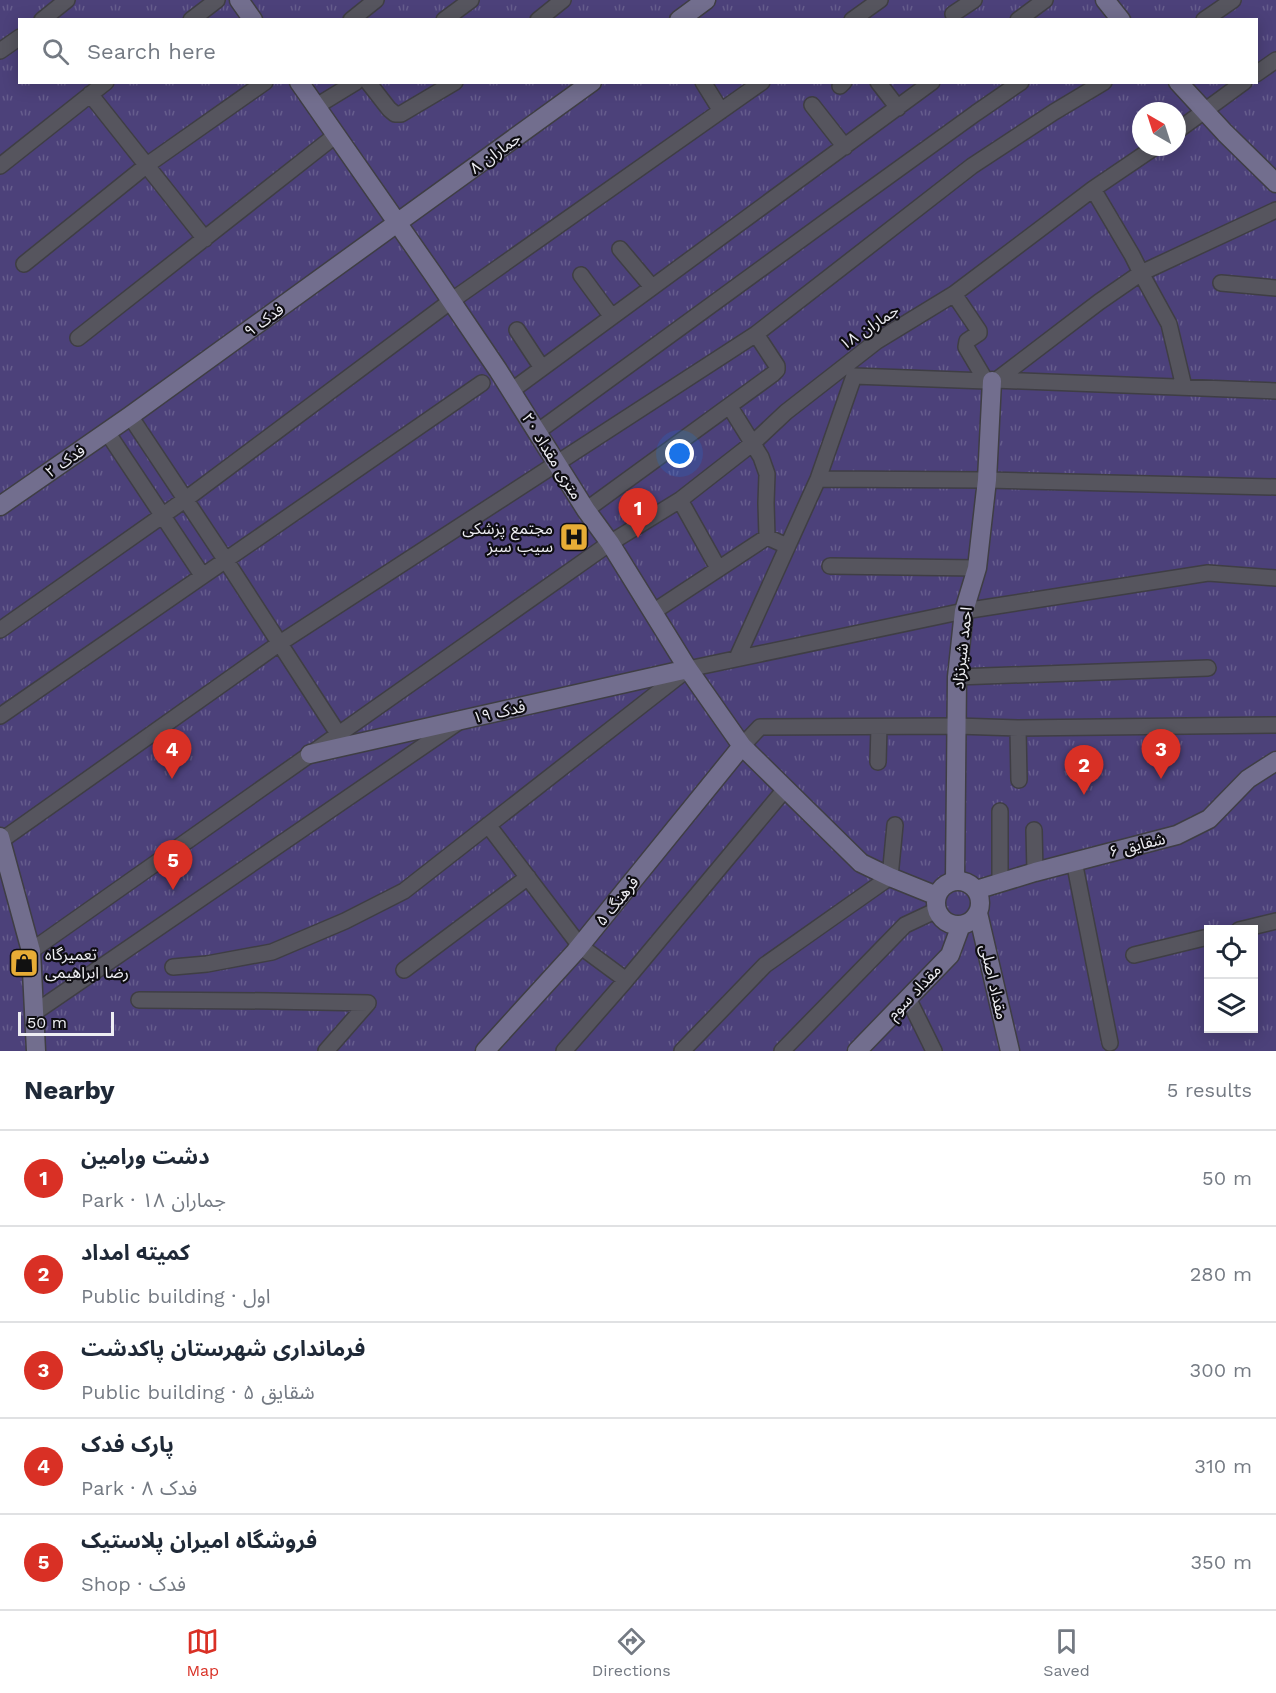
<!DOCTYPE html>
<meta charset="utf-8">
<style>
:root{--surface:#fff;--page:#f6f6f7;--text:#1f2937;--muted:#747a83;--line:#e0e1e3;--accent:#d93025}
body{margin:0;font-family:"Work Sans","Noto Sans Arabic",sans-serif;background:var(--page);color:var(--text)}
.controls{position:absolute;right:18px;bottom:18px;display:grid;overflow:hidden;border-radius:0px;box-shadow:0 3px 15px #0003}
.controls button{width:54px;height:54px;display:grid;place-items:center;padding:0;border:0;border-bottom:2px solid var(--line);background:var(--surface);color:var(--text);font:30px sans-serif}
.compass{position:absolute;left:1132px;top:102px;width:54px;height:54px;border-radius:50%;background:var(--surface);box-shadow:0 3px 15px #0003;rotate:321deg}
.scale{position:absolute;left:18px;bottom:15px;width:96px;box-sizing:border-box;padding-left:6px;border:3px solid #ededf2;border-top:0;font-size:16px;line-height:21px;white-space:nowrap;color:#ededf2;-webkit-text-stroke:4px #0e0d11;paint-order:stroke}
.you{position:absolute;left:680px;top:454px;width:21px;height:21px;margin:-15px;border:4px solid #fff;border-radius:50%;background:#1a73e8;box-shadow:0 0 0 9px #1a73e833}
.badge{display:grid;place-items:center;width:39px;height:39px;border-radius:50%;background:var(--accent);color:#fff;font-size:20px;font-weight:700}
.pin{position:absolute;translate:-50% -50px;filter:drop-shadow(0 2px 3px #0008)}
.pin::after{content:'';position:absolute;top:32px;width:21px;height:18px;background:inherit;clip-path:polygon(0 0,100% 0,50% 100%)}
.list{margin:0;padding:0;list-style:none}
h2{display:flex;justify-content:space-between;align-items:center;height:78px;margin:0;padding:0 24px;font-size:26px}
h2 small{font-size:20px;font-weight:400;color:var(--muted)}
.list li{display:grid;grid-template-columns:39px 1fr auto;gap:18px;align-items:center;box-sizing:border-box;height:96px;padding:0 24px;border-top:2px solid var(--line)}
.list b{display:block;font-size:22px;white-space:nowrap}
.list p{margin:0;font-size:20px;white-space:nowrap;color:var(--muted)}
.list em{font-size:20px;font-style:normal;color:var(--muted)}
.icon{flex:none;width:33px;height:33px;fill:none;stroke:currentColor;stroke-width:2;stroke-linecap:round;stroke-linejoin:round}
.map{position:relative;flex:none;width:1276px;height:1051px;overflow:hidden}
.search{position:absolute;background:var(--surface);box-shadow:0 3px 15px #0003;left:18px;right:18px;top:18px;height:66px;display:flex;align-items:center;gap:15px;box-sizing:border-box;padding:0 21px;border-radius:0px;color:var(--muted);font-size:22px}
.sheet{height:558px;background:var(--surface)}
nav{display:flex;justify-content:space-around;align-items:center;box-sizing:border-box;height:84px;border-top:2px solid var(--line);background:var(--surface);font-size:16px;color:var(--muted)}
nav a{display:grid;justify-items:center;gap:3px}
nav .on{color:var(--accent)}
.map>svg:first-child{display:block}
.park{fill:url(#park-tufts);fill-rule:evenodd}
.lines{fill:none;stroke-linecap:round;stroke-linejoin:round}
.street-casing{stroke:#3f3e44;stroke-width:18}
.secondary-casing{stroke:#3f3e44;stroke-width:21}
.street{stroke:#56555e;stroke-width:15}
.secondary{stroke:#726e8e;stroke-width:18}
.labels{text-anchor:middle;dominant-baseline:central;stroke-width:4.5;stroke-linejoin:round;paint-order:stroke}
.street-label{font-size:16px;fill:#ededf2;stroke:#0e0d11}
.poi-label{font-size:16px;fill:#ededf2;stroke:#0e0d11;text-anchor:end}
</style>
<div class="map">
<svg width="1276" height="1051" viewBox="0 0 1276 1051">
<defs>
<pattern id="park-tufts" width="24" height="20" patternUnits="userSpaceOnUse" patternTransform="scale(1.5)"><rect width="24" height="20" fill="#4c417a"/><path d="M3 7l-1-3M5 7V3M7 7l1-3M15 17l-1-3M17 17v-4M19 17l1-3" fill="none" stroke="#665d8d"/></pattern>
</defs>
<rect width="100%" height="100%" fill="#24232b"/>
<path class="park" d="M0 0H1276V1051H0ZM20 20H1256V82H20ZM1141 111H1177V147H1141ZM1208 930H1254V1028H1208Z"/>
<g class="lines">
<g class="street-casing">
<path id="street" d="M953 14 974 0
M42 20 67 0
M191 20 217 0
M351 20 376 0
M444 20 471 0
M538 20 563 0
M852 20 880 0
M1018 20 1045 0
M1204 20 1233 0
M0 51 20 37
M1256 74 1276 60
M368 82 389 109 395 114H401L455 82
M703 82 721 111
M878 82 898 108
M840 86 844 82
M90 94 205 239
M812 105 845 147
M315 107 356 82
M1177 131 1244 82
M0 166 106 82
M1093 189 1132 255 1141 273 1169 324 1184 387
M620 249 652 287
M24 264 147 165 265 82
M581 275 612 317
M1221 283 1276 288
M954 294 979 331V333L967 341 966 347 986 381
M517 330 542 368
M78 338 336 135
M854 376 986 381
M998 379 1099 302 1141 273 1276 210
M994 380 1276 391
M511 391 932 82
M730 407 761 457 767 474 766 503 767 537
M130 416 225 559 339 735
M107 432 202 575
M537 432 832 217 976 113 1021 82
M818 479 987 480 1276 487
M680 500 718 568
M586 510 773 374 777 370V366L756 334
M830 566 977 568
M653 612 767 537 787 546
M0 630 186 499 451 301 762 82
M737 658 818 479 854 376
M957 677 1208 668
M0 716 482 383
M1018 728 1019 780
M742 746 760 727 957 726 1018 728 1276 725
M878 762 879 727
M488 825 580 946 626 980
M1034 830 1035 872
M2 840 280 643 756 334 972 166 1054 112 1104 82
M1074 861 1110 1043
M1000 882V811
M1239 930 1276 921
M31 951 610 543 680 500 753 443 786 412 877 341 954 294 1093 189 1155 147
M1134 955 1208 937
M173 967 207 964 272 952 345 921 404 891 688 669 964 611 1208 573 1276 578
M404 970 528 877
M908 998 934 1051
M139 1000 271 1001 368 1003
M34 1013 457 723
M326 1051 368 1003
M564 1051 626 980 786 788
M682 1051 765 965 890 877 895 825
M782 1051 905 925 937 910"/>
</g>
<g class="secondary-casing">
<path id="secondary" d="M239 0 253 20
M1105 0 1121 20
M679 20 706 0
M299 82 433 274 498 370 586 510 610 543 688 669 742 746 861 863 890 877 937 896
M1178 82 1225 133 1276 183
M0 506 130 416 592 82
M310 754 688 669
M0 837 31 951 36 1051
M936 903a22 22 0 1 1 44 0a22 22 0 1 1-44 0Z
M955 881 957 677 964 611 977 568 987 480 992 381
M976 890 1035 872 1177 835 1209 819 1248 779 1276 761
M978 913 1010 1051
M485 1051 575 952 742 746
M857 1051 950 955 961 925"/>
</g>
<use href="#street" class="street"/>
<use href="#secondary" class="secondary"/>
</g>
<defs>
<g id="hospital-square" transform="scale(1.5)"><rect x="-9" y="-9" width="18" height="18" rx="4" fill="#e7ac36" stroke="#0e0d11"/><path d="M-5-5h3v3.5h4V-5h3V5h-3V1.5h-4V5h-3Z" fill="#111"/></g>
<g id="shop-square" transform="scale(1.5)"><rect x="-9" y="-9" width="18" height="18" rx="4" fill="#e7ac36" stroke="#0e0d11"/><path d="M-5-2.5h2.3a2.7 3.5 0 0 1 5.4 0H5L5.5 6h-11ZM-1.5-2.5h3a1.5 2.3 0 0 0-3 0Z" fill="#111"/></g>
</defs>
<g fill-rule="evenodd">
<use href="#hospital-square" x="574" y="537"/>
<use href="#shop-square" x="24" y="963"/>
</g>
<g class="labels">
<g class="street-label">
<text transform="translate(495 153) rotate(-36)">جماران ۸</text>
<text transform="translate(264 320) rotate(-36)">فدک ۹</text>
<text transform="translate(869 327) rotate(-34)">جماران ۱۸</text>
<text transform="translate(552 456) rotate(58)">۲۰ متری مقداد</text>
<text transform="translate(65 461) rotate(-35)">فدک ۲</text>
<text transform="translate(962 648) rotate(-84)">احمد شیرنژاد</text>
<text transform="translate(499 712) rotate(-13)">فدک ۱۹</text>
<text transform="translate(1137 845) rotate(-14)">شقایق ۶</text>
<text transform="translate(617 901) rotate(-51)">فرهنگ ۵</text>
<text transform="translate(994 982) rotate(77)">مقداد اصلی</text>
<text transform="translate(914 992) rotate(-46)">مقداد سوم</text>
</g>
<g class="poi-label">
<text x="553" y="528">مجتمع پزشکی<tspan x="553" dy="18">سیب سبز</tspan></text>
<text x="45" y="954" text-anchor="start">تعمیرگاه<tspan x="45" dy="18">رضا ابراهیمی</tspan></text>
</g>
</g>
</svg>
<div class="controls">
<button><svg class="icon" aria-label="locate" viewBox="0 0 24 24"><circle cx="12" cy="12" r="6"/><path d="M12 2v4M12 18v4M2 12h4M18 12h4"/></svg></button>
<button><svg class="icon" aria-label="layers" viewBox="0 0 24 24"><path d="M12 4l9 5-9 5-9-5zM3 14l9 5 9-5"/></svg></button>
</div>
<svg class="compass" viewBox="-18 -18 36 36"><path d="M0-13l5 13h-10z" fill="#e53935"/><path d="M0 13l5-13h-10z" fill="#747a83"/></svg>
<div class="scale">50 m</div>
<div class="you"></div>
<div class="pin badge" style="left:638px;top:538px">1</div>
<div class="pin badge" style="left:1084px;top:795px">2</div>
<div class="pin badge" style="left:1161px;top:779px">3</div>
<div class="pin badge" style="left:172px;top:779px">4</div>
<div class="pin badge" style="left:173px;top:890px">5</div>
<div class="search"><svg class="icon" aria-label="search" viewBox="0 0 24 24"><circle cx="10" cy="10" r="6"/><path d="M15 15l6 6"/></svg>Search here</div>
</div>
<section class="sheet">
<h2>Nearby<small>5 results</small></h2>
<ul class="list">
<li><span class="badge">1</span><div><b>دشت ورامین</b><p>Park · جماران ۱۸</p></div><em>50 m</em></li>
<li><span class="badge">2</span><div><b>کمیته امداد</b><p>Public building · اول</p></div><em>280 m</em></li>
<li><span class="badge">3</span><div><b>فرمانداری شهرستان پاکدشت</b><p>Public building · شقایق ۵</p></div><em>300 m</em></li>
<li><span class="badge">4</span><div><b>پارک فدک</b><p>Park · فدک ۸</p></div><em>310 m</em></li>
<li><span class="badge">5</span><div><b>فروشگاه امیران پلاستیک</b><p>Shop · فدک</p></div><em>350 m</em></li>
</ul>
</section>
<nav>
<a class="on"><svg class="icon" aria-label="map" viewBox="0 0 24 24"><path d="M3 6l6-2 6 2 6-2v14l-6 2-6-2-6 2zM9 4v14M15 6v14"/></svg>Map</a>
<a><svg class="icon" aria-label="directions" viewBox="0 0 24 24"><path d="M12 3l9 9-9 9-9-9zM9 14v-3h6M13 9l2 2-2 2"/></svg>Directions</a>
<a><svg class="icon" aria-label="saved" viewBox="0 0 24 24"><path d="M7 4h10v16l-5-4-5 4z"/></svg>Saved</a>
</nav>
